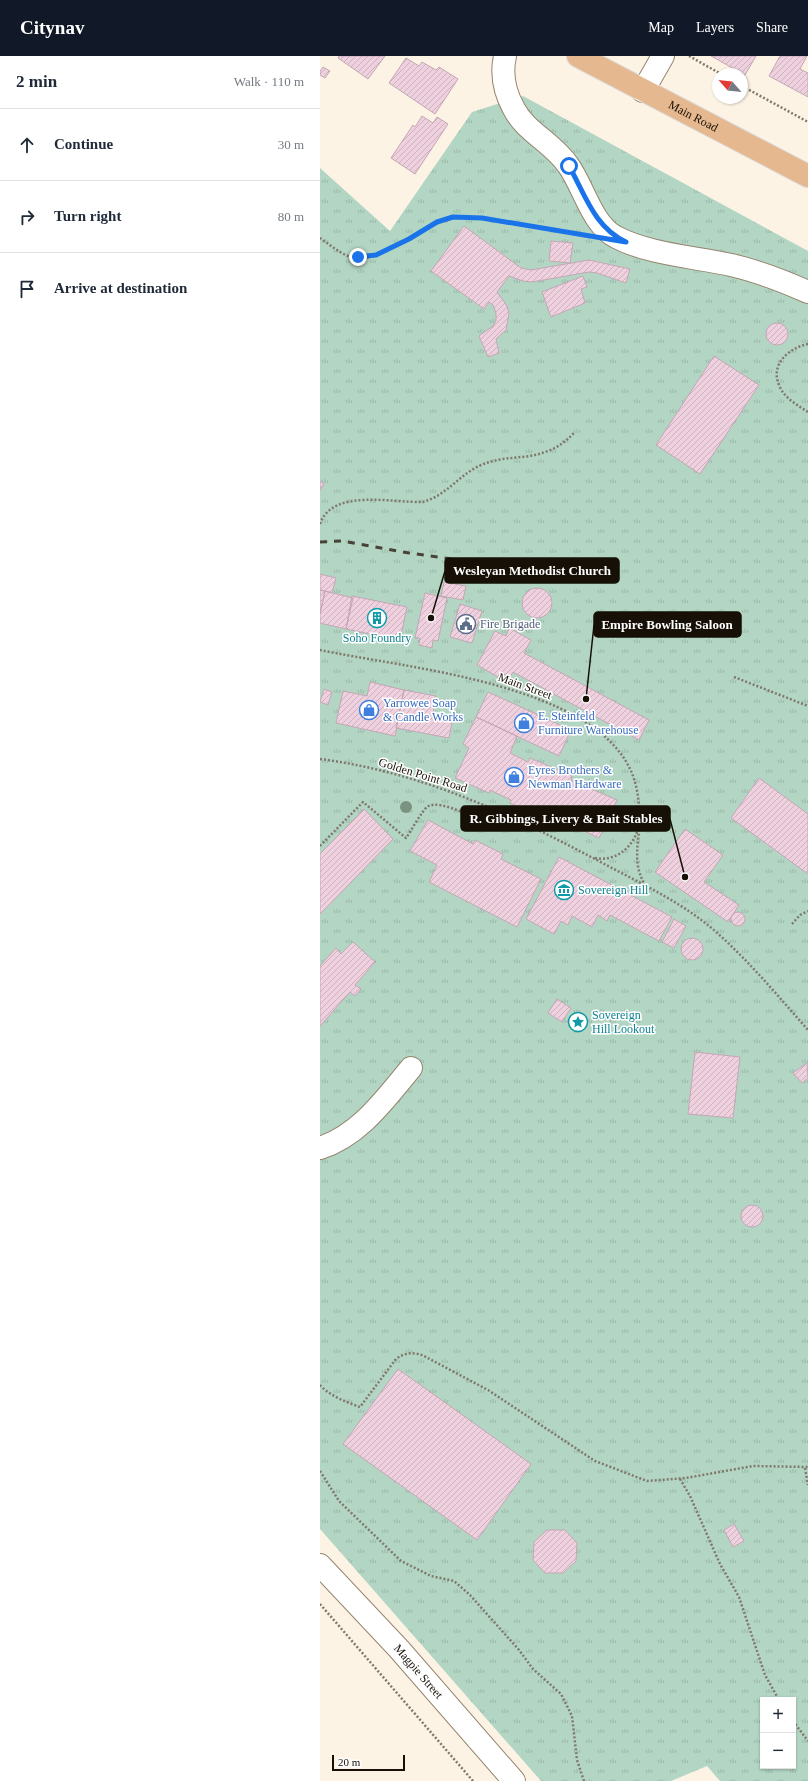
<!DOCTYPE html>
<meta charset="utf-8">
<style>
:root{--surface:#fff;--page:#f6f6f7;--text:#1f2937;--muted:#747a83;--line:#e0e1e3;--accent:#111827}
body{margin:0;font-family:"Times New Roman",serif;background:var(--page);color:var(--text)}
.controls{position:absolute;right:12px;bottom:12px;display:grid;overflow:hidden;border-radius:0px;box-shadow:0 1px 3px #0004}
.controls button{width:36px;height:36px;display:grid;place-items:center;padding:0;border:0;border-bottom:1px solid var(--line);background:var(--surface);color:var(--text);font:20px sans-serif}
.compass{position:absolute;left:392px;top:12px;width:36px;height:36px;border-radius:50%;background:var(--surface);box-shadow:0 1px 3px #0004;rotate:297deg}
.scale{position:absolute;left:12px;bottom:10px;width:73px;box-sizing:border-box;padding-left:4px;border:2px solid #161007;border-top:0;font-size:11px;line-height:14px;white-space:nowrap;color:#161007;-webkit-text-stroke:3px #fff;paint-order:stroke}
.stop{position:absolute;width:12px;height:12px;margin:-9px;border:3px solid #1a73e8;border-radius:50%;background:#fff}
.stop.end{background:#1a73e8;border-color:#fff;box-shadow:0 1px 4px #0008}
.list{margin:0;padding:0;list-style:none}
h2{display:flex;justify-content:space-between;align-items:center;height:52px;margin:0;padding:0 16px;font-size:17px}
h2 small{font-size:13px;font-weight:400;color:var(--muted)}
.list li{display:grid;grid-template-columns:26px 1fr auto;gap:12px;align-items:center;box-sizing:border-box;height:72px;padding:0 16px;border-top:1px solid var(--line)}
.list b{display:block;font-size:15px;white-space:nowrap}
.list em{font-size:13px;font-style:normal;color:var(--muted)}
.icon{flex:none;width:22px;height:22px;fill:none;stroke:currentColor;stroke-width:2;stroke-linecap:round;stroke-linejoin:round}
.map{position:relative;flex:none;width:488px;height:1725px;overflow:hidden}
header{display:flex;align-items:center;gap:24px;box-sizing:border-box;height:56px;padding:0 20px;background:var(--accent);color:#fff}
header strong{font-size:19px}
nav{display:flex;gap:22px;margin-inline-start:auto;font-size:14px}
main{display:flex}
aside{flex:1;background:var(--surface)}
.map>svg:first-child{display:block}
.park{fill:url(#park-tufts);fill-rule:evenodd}
.building{fill:url(#building-hatch);stroke:#c4a7b4}
.lines{fill:none;stroke-linecap:round;stroke-linejoin:round}
.minor-casing{stroke:#95856e;stroke-width:24}
.major-casing{stroke:#dad9d7;stroke-width:24}
.path{stroke:#80786c;stroke-width:2.5;stroke-dasharray:2 2;stroke-linecap:butt}
.minor{stroke:#fff;stroke-width:22}
.major{stroke:#e6b88f;stroke-width:22}
.rail{stroke:#494237;stroke-width:3;stroke-dasharray:7 7;stroke-linecap:butt}
.tree{fill:#799380}
.route{stroke:#1a73e8;stroke-width:5}
.labels{text-anchor:middle;dominant-baseline:central;stroke-width:3;stroke-linejoin:round;paint-order:stroke}
.street-label{font-size:12px;fill:#161007;stroke:#fff}
.service-label{font-size:12px;fill:#4e5e75;stroke:#fff;text-anchor:start}
.culture-label{font-size:12px;fill:#0d838f;stroke:#fff;text-anchor:start}
.shop-label{font-size:12px;fill:#366cbe;stroke:#fff;text-anchor:start}
.leader{fill:none;stroke:#161007;stroke-width:1.5}
.callout-dot{fill:#161007;stroke:#fff;stroke-width:1.5}
.callout{fill:#161007;stroke:#161007;stroke-width:1.5}
.callout-label{font-size:13px;text-anchor:middle;font-weight:bold;fill:#fff}
</style>
<header>
<strong>Citynav</strong>
<nav><a>Map</a><a>Layers</a><a>Share</a></nav>
</header>
<main>
<aside>
<h2>2 min<small>Walk · 110 m</small></h2>
<ul class="list">
<li><svg class="icon" aria-label="ahead" viewBox="0 0 24 24"><path d="M12 20V5M6 11l6-6 6 6"/></svg><div><b>Continue</b></div><em>30 m</em></li>
<li><svg class="icon" aria-label="right" viewBox="0 0 24 24"><path d="M7 20v-9h11M14 6l5 5-5 5"/></svg><div><b>Turn right</b></div><em>80 m</em></li>
<li><svg class="icon" aria-label="arrive" viewBox="0 0 24 24"><path d="M6 21V4h12l-3 4 3 4H6"/></svg><div><b>Arrive at destination</b></div></li>
</ul>
</aside>
<div class="map">
<svg width="488" height="1725" viewBox="0 0 488 1725">
<defs>
<pattern id="park-tufts" width="24" height="20" patternUnits="userSpaceOnUse"><rect width="24" height="20" fill="#b3d6c4"/><path d="M3 7l-1-3M5 7V3M7 7l1-3M15 17l-1-3M17 17v-4M19 17l1-3" fill="none" stroke="#99b7a7"/></pattern>
<pattern id="building-hatch" width="6" height="6" patternUnits="userSpaceOnUse"><rect width="6" height="6" fill="#eed0de"/><path d="M-1 1l2-2M0 6l6-6M5 7l2-2" fill="none" stroke="#cbb2bd"/></pattern>
</defs>
<rect width="100%" height="100%" fill="#fdf3e4"/>
<path class="park" d="M203 40 488 195V1725H400L387 1710 351 1725H221L0 1473V112L70 175 152 56ZM443 1644H473V1710H443Z"/>
<path class="building" d="M19 0H65L48 23 18 2Z
M391 0H436L425 19Z
M460 0H487L480 13 488 17V41L449 20Z
M86 2 99 10 102 6 116 14 119 11 138 23 115 58 69 27Z
M3 11 10 15 5 22 0 19V15Z
M102 60 113 67 117 61 128 68 95 118 71 102 93 69 95 71Z
M144 170 201 212 211 214 269 204 310 213 306 227 277 217 269 216 212 226 203 225 189 220 177 236 187 250 189 257 186 274 176 283 179 297 168 301 159 280 173 270 176 265V257L173 249 169 246 164 253 111 215Z
M231 185 253 187 250 207 229 205Z
M263 220 267 231 261 233 265 247 231 261 222 236Z
M446 278a11 11 0 1 1 22 0a11 11 0 1 1-22 0Z
M394 300 439 329 380 418 336 389Z
M0 425 4 428 0 434Z
M0 518 16 522 12 537 0 534Z
M124 526 146 530 143 544 121 540Z
M202 547a15 15 0 1 1 30 0a15 15 0 1 1-30 0Z
M0 534 5 535 0 558Z
M5 535 33 542 26 573 0 567V558Z
M105 537 127 542 118 585 113 584 112 592 99 589 100 582H95Z
M32 540 87 551 80 584 26 573Z
M140 548 162 555 152 587 130 581Z
M189 572 211 584 204 597 329 664 319 684 193 616 190 621 180 616 178 621 157 609 175 575 186 580Z
M50 626 84 634 75 680 16 667 23 635 47 640Z
M4 633 12 636 8 649 0 646Z
M84 634 116 640 113 658 133 661 129 682 76 672Z
M168 636 251 674 239 700 156 661Z
M156 661 197 680 190 697 208 706 210 702 252 720 251 724 297 744 279 782 233 760 231 765 190 747 191 744 170 734 169 737 135 722 149 692 143 688Z
M439 722 488 758V818L411 762Z
M44 753 73 783 0 858V798Z
M108 764 153 788 155 784 183 798 181 803 221 823 197 871 109 826 117 809 90 795Z
M365 773 403 799 384 826 419 849 408 866 335 816Z
M239 801 352 861 339 885 290 859 287 865 278 859 272 871 252 860 248 869 241 865 234 878 206 863Z
M411 863a7 7 0 1 1 14 0a7 7 0 1 1-14 0Z
M354 863 366 870 354 892 342 886Z
M361 893a11 11 0 1 1 22 0a11 11 0 1 1-22 0Z
M33 886 55 906 35 929 41 933 35 940 30 936 0 970V910L16 892 21 898Z
M237 943 251 952 242 966 228 957Z
M375 996 420 1001 413 1062 368 1058Z
M487 1007 488 1022 482 1027 473 1017Z
M421 1160a11 11 0 1 1 22 0a11 11 0 1 1-22 0Z
M78 1313 211 1408 157 1484 23 1388Z
M414 1468 424 1485 413 1491 404 1474Z
M227 1474H245L257 1487 256 1505 243 1517H225L213 1504 214 1486Z"/>
<g class="lines">
<g class="minor-casing">
<g id="minor">
<path d="M185 0C181 18 185 37 194 53 206 76 233 87 248 109 263 129 272 169 296 181 328 198 375 201 411 209 438 215 463 225 488 236"/>
<path d="M323 35 343 0"/>
<path d="M0 1092C40 1079 65 1043 91 1012"/>
<path id="s1" d="M0 1509 79 1593 194 1725"/>
</g>
</g>
<g class="major-casing">
<g id="major">
<path id="s2" d="M258 0 488 120"/>
</g>
</g>
<path class="path" d="M369 0 401 18
M422 30 488 66
M0 182C9 188 18 196 28 200 61 213 102 164 134 161 154 160 173 164 192 167 214 170 236 174 258 178
M488 288C469 292 450 308 459 329 464 342 477 349 488 356
M0 468C12 432 74 447 103 446 127 439 138 420 159 410 182 399 204 404 225 396 238 392 246 385 255 376
M0 594C84 612 272 627 311 715 319 733 320 754 319 774 318 786 316 798 318 810 319 817 322 823 325 830
M414 621 488 650
M0 703C107 717 196 761 290 811 326 830 364 848 395 875 429 905 458 940 488 974
M0 790 43 746 86 782C91 775 102 755 107 751 121 741 164 768 179 773L182 772 191 761
M275 802C294 806 311 793 317 776
M472 868 480 859 488 855
M0 1329C10 1340 26 1346 40 1351L76 1303C85 1296 95 1296 104 1300L168 1334 275 1405 327 1425 366 1422 433 1410 488 1411
M485 1412 488 1429
M0 1415 19 1445 81 1505 111 1520 134 1525 150 1539 199 1594 213 1613 241 1638 252 1660 257 1704 264 1725
M360 1423 370 1440 400 1508 419 1541 445 1619 459 1644
M0 1548 153 1725
M473 1665 488 1685"/>
<use href="#minor" class="minor"/>
<use href="#major" class="major"/>
<path class="rail" d="M0 486 22 485 89 497 188 511"/>
</g>
<circle class="tree" cx="86" cy="751" r="6"/>
<g class="lines">
<path class="route" d="M38 201 56 199 89 183 117 166 133 161 162 162 306 186C274 171 265 138 249 110"/>
</g>
<defs>
<g id="building-ring" transform="scale(1)"><circle r="9.5" fill="#fff" stroke="#0f9aa8" stroke-width="1.5"/><path d="M-4-6H4V6H1V3H-1V6H-4ZM-2.5-4.3h1.7v1.8h-1.7ZM.8-4.3h1.7v1.8H.8ZM-2.5-1h1.7V.8h-1.7ZM.8-1h1.7V.8H.8Z" fill="#0f9aa8"/></g>
<g id="civic-ring" transform="scale(1)"><circle r="9.5" fill="#fff" stroke="#5c6f8a" stroke-width="1.5"/><path d="M-.6-6.5H3V-4.5H.6V-3L4-1V1h2V6H-6V1h2V-1L-.6-3ZM-1.2 2.5V6h2.4V2.5Z" fill="#5c6f8a"/></g>
<g id="shop-ring" transform="scale(1)"><circle r="9.5" fill="#fff" stroke="#3f7fe0" stroke-width="1.5"/><path d="M-5-2.5h2.3a2.7 3.5 0 0 1 5.4 0H5L5.5 6h-11ZM-1.5-2.5h3a1.5 2.3 0 0 0-3 0Z" fill="#3f7fe0"/></g>
<g id="museum-ring" transform="scale(1)"><circle r="9.5" fill="#fff" stroke="#0f9aa8" stroke-width="1.5"/><path d="M0-6L6-3V-2H-6V-3ZM-5-1h2V3h-2ZM-1-1h2V3h-2ZM3-1h2V3H3ZM-6 4H6V6H-6Z" fill="#0f9aa8"/></g>
<g id="sight-ring" transform="scale(1)"><circle r="9.5" fill="#fff" stroke="#0f9aa8" stroke-width="1.5"/><path d="M0-6L1.8-2.2L6-1.7L2.9 1.2L3.7 5.4L0 3.3L-3.7 5.4L-2.9 1.2L-6-1.7L-1.8-2.2Z" fill="#0f9aa8"/></g>
</defs>
<g fill-rule="evenodd">
<use href="#building-ring" x="57" y="562"/>
<use href="#civic-ring" x="146" y="568"/>
<use href="#shop-ring" x="49" y="654"/>
<use href="#shop-ring" x="204" y="667"/>
<use href="#shop-ring" x="194" y="721"/>
<use href="#museum-ring" x="244" y="834"/>
<use href="#sight-ring" x="258" y="966"/>
</g>
<g class="labels">
<g class="street-label">
<text stroke="none"><textPath href="#s2" startOffset="130">Main Road</textPath></text>
<text transform="translate(205 630) rotate(20)">Main Street</text>
<text transform="translate(103 719) rotate(17)">Golden Point Road</text>
<text stroke="none"><textPath href="#s1" startOffset="145">Magpie Street</textPath></text>
</g>
<g class="service-label">
<text x="160" y="568">Fire Brigade</text>
</g>
<g class="culture-label">
<text x="57" y="582" text-anchor="middle">Soho Foundry</text>
<text x="258" y="834">Sovereign Hill</text>
<text x="272" y="959">Sovereign<tspan x="272" dy="14">Hill Lookout</tspan></text>
</g>
<g class="shop-label">
<text x="63" y="647">Yarrowee Soap<tspan x="63" dy="14">&amp; Candle Works</tspan></text>
<text x="218" y="660">E. Steinfeld<tspan x="218" dy="14">Furniture Warehouse</tspan></text>
<text x="208" y="714">Eyres Brothers &amp;<tspan x="208" dy="14">Newman Hardware</tspan></text>
</g>
</g>
<path class="leader" d="M111 562L125 515M266 643L274 569M365 821L350 763"/>
<g class="callout-dot">
<circle cx="111" cy="562" r="4"/>
<circle cx="266" cy="643" r="4"/>
<circle cx="365" cy="821" r="4"/>
</g>
<g class="callout">
<rect x="125" y="502" width="174" height="25" rx="4"/>
<rect x="274" y="556" width="147" height="25" rx="4"/>
<rect x="141" y="750" width="209" height="25" rx="4"/>
</g>
<g class="callout-label">
<text x="212" y="519">Wesleyan Methodist Church</text>
<text x="347" y="573">Empire Bowling Saloon</text>
<text x="246" y="767">R. Gibbings, Livery &amp; Bait Stables</text>
</g>
</svg>
<div class="controls">
<button>+</button>
<button>−</button>
</div>
<svg class="compass" viewBox="-18 -18 36 36"><path d="M0-13l5 13h-10z" fill="#e53935"/><path d="M0 13l5-13h-10z" fill="#747a83"/></svg>
<div class="scale">20 m</div>
<div class="stop" style="left:249px;top:110px"></div>
<div class="stop end" style="left:38px;top:201px"></div>
</div>
</main>
